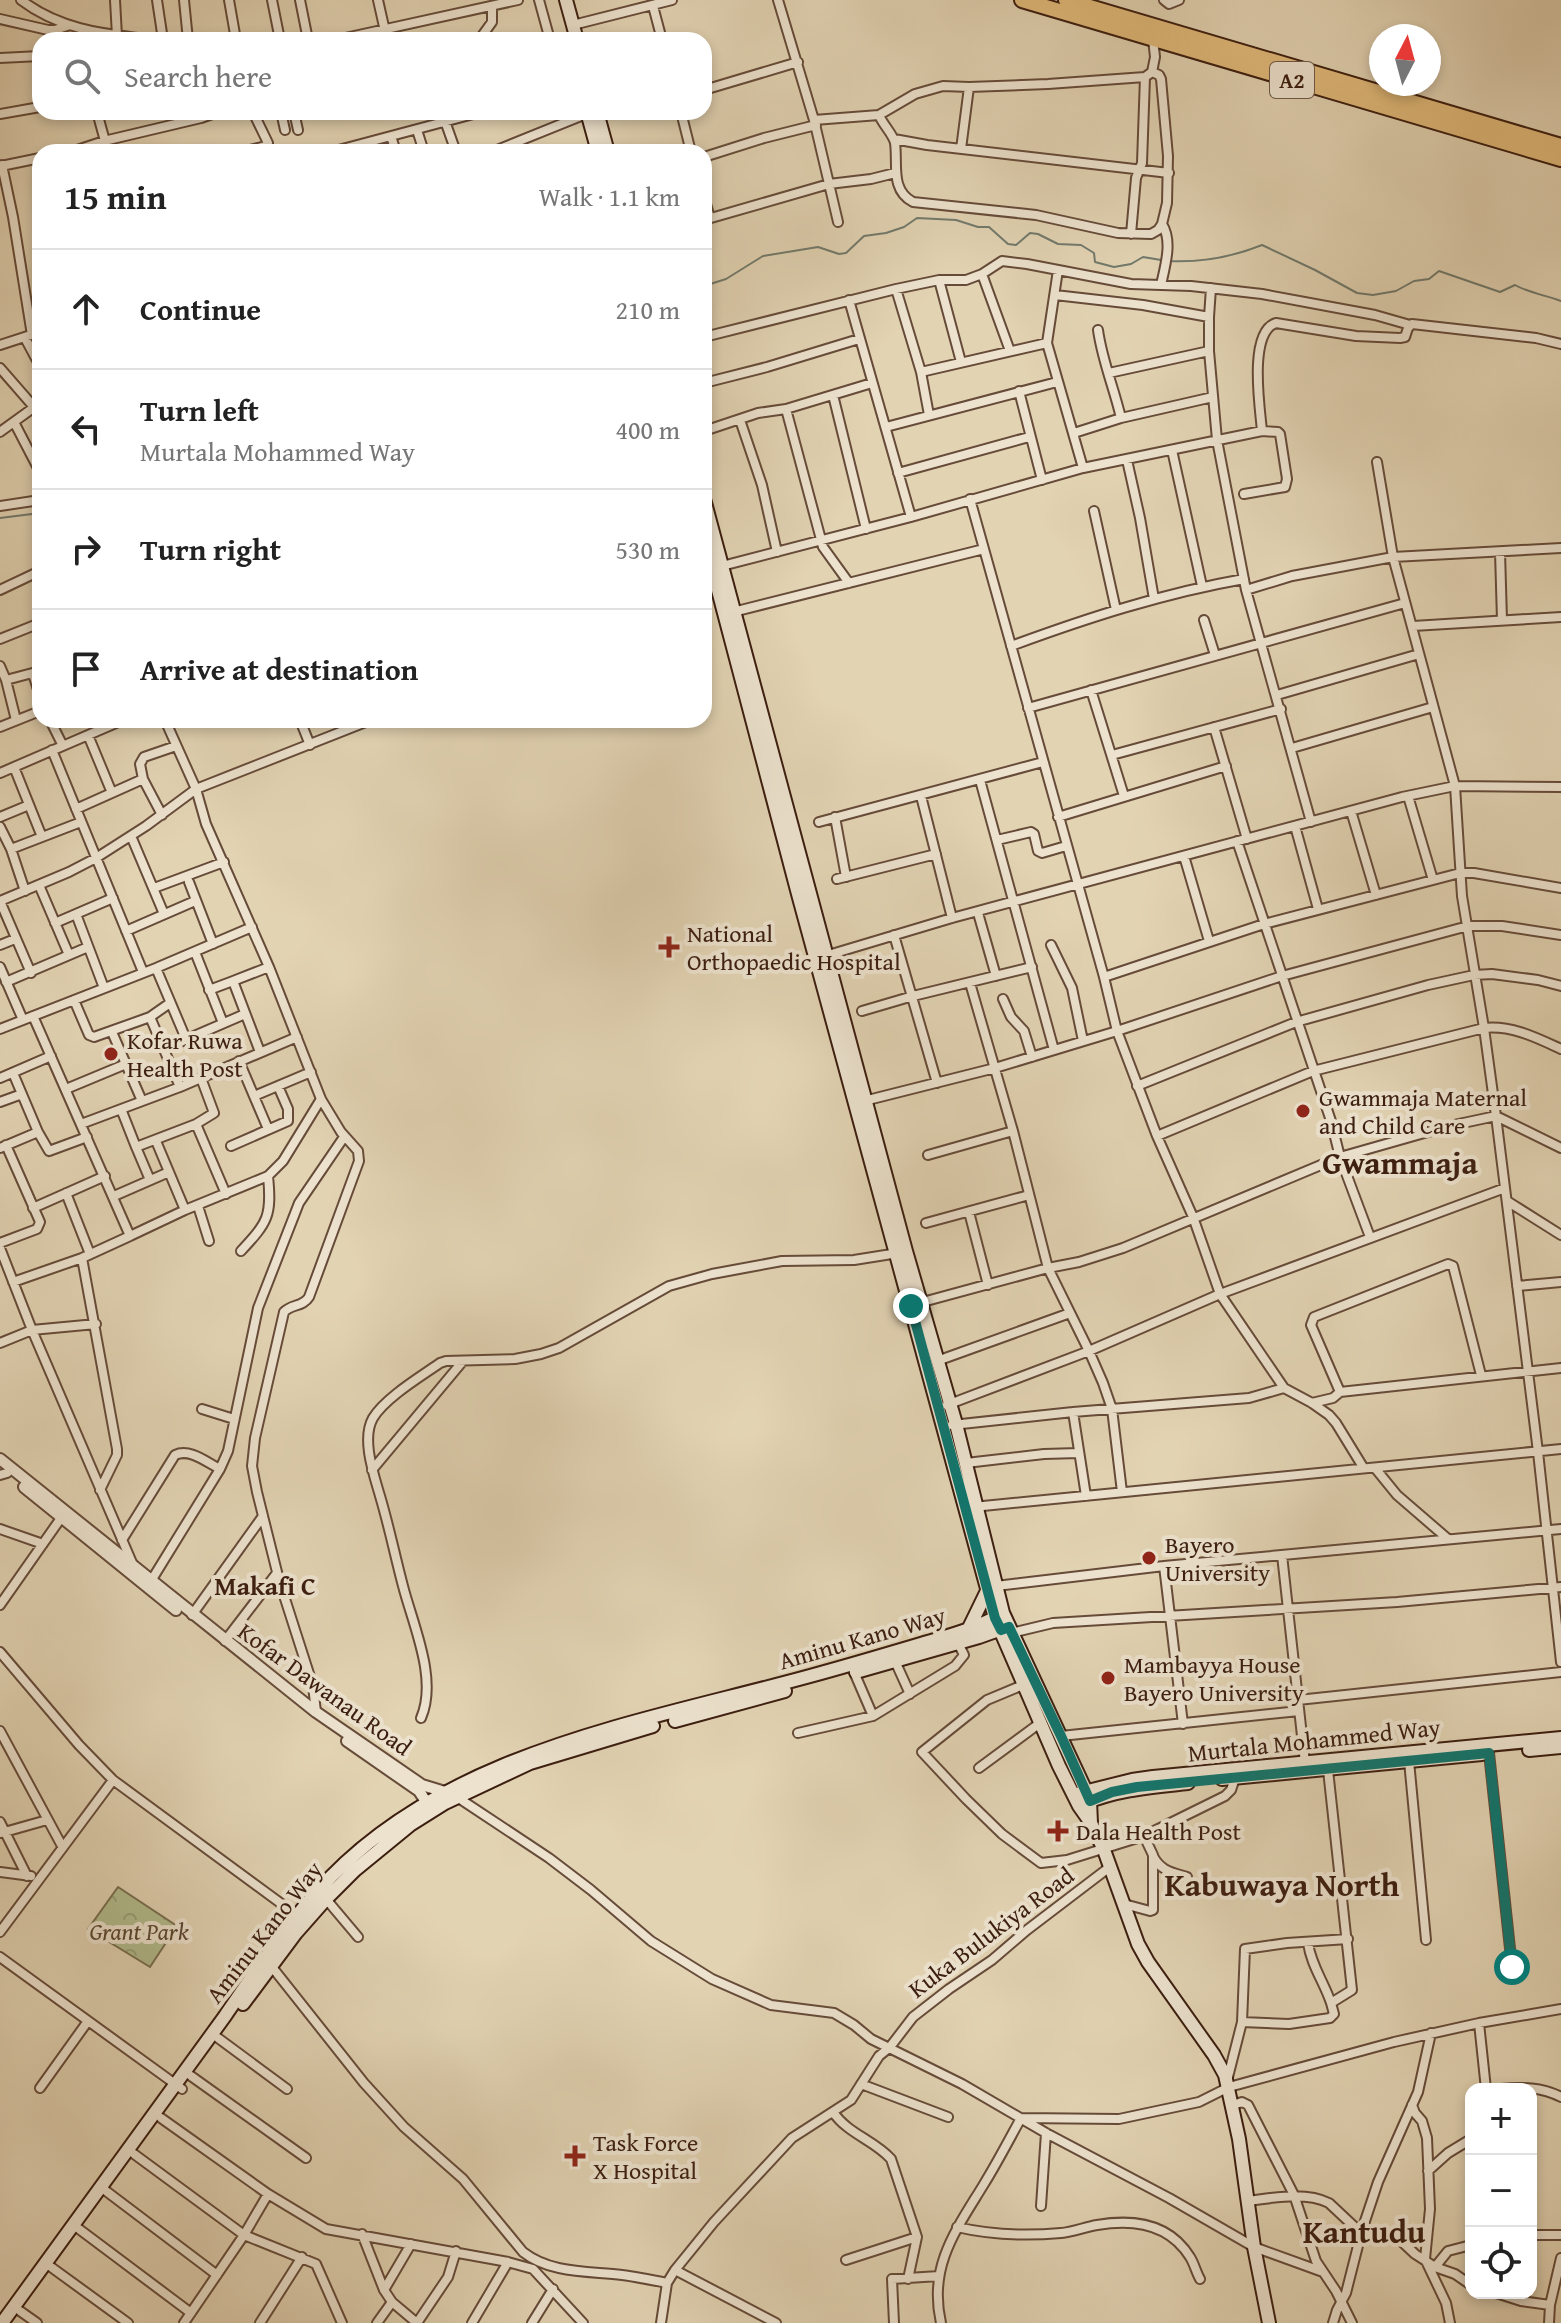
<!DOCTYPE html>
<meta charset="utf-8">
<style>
:root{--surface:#fff;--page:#f6f6f6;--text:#222;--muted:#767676;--line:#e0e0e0}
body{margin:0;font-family:"Gentium Book Plus",serif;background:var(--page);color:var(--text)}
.controls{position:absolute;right:24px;bottom:24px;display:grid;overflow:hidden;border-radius:16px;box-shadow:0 4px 12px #0003}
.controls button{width:72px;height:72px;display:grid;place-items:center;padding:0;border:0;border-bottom:2px solid var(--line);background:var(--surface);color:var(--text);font:40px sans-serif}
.compass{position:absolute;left:1369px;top:24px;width:72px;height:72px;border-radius:50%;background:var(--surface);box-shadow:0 4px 12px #0003;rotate:6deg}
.stop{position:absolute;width:24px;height:24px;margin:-18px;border:6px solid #0f766e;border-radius:50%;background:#fff}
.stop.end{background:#0f766e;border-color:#fff;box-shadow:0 2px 8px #0008}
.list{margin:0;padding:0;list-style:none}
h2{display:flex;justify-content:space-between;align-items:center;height:104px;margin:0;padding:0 32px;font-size:34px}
h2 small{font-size:26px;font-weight:400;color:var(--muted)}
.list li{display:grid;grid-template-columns:52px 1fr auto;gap:24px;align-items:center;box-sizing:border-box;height:120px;padding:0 32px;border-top:2px solid var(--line)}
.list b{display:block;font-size:30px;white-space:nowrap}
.list p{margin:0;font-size:26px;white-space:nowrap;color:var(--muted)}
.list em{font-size:26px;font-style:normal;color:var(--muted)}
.icon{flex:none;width:44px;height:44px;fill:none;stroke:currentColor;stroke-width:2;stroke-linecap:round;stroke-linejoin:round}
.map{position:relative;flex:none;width:1561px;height:2323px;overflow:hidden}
.search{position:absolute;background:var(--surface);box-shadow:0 4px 12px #0003;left:32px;top:32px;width:680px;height:88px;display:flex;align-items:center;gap:20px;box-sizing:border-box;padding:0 28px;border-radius:24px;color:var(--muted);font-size:30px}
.panel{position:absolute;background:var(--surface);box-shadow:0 4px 12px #0003;left:32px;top:144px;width:680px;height:584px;border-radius:24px}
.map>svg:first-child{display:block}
.park{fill:url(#park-crowns);stroke:#776d4f;stroke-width:2}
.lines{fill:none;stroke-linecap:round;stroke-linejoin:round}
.stream{stroke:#717a6d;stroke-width:2}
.minor-casing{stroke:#664b39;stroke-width:12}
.tertiary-casing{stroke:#664b39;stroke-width:14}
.secondary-casing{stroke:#3c1e10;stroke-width:16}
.trunk-casing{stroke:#3c1e10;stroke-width:18}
.minor{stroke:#ece2ce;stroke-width:8}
.tertiary{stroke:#ece2ce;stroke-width:10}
.secondary{stroke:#ece2ce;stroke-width:12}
.trunk{stroke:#e1ba7a;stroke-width:14}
.route{stroke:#0f766e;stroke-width:10}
.poi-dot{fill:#8f2418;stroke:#ece2ce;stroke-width:3}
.labels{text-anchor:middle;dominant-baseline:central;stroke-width:8;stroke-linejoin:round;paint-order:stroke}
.shield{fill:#ece2ce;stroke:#715949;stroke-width:2}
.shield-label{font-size:22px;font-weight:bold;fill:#3c1e10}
.poi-label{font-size:24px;fill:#3c1e10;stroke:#ece2ce;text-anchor:start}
.street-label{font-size:24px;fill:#3c1e10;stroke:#ece2ce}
.park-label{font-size:24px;font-style:italic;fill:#5a4630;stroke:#ece2ce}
.neighbourhood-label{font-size:26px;font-weight:bold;fill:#3c1e10;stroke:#ece2ce}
.district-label{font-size:32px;font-weight:bold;fill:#3c1e10;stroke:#ece2ce}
</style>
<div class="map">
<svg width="1561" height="2323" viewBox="0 0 1561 2323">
<defs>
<pattern id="park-crowns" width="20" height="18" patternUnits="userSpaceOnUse" patternTransform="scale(2)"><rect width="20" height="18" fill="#b2bc8e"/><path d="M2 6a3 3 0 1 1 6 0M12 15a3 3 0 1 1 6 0" fill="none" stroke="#9aa179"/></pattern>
</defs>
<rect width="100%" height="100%" fill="#e2d3b3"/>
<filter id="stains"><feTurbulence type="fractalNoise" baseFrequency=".0025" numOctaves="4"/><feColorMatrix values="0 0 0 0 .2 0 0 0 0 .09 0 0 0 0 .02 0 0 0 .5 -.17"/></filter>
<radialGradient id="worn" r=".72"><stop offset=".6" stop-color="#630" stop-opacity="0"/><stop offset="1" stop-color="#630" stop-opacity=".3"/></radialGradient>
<path class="park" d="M118 1887 177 1926 150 1967 88 1929Z"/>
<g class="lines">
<path class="stream" d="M1167 261C1201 263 1232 257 1262 245L1315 270 1357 293 1373 295 1396 291 1414 281 1429 279 1439 271 1500 292 1515 285C1529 293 1545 295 1561 301
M704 286 726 279 763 256 818 247 839 254 846 253 864 236 886 233 904 227 917 218 956 220 978 227H989L1008 244 1016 245 1030 233 1038 234 1058 244 1081 245 1094 253 1095 262 1114 267 1131 264 1143 257 1161 260
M0 518 40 513"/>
<g class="minor-casing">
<path id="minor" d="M21 0C62 31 106 34 155 40
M115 0 117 36
M157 0 163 40
M184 0 188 40
M229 0 236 40
M272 0 280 40
M300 0 308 40
M378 0 387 40
M539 0 550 40
M778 0 814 120 838 222
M1164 0 1169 4 1179 0
M653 6 662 40
M0 19 48 30H55L67 26
M573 25 672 0
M336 40 518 0
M479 40 492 22V7
M0 58 40 56
M1152 72 1155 57 1153 39
M704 90 798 62
M97 112 108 152
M281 112 285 130
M294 112 298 130
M681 112 691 152
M0 114 40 107
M879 115C883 125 893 134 895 143 898 164 890 190 913 202L1036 215 1118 233 1151 234 1158 230 1162 224 1167 203 1168 156 1161 79 1159 75 1152 72
M814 120 879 115 915 94 943 86 969 87 1048 84 1145 77 1152 72
M445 121 456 152
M417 130 424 152
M391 136 396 152
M894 139 927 145 1169 173
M961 149 969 87
M71 152 104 141 201 118 218 112
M242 152 266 146 268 143 253 112
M331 152 481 112
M492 152 591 112
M704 157 764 138 816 125
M2 165 13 217 32 335
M1 166 40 158
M704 197 710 218
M704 220 829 184 871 179 895 173
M1131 234 1136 178 1142 163 1145 77
M1058 270 1047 343 1083 468
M982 274 1010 351
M939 280 961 362
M1161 285C1165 266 1173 241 1162 224
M896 289 921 372
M1055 295 1143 305 1209 317V351L1217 440 1246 590 1311 822
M849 300 911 517
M1209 317 1211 288
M704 337 896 289 939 280H966L982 274 1002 261 1027 264 1131 284 1191 286 1262 294 1375 315 1410 325
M25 338 40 366
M0 345 40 332
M0 368 34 407
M1109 373 1209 351
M704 383 767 367 859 339
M1019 391 1042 480
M833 395 866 529
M786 409 823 547 849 583
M929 415 921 372 1047 343
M1121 418 1213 397
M740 420 762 485 777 552
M14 422 40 472
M886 427 1057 382
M704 431 758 413 786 409 872 383
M1262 431C1260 408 1248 332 1276 323L1356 336 1400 338 1405 337 1408 328 1412 324 1536 338 1561 344
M0 432 40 403
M1074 433 1121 418C1114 388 1102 360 1098 330
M1172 450 1202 586
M1127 460 1140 518 1154 599
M1377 462 1393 557 1455 786 1462 896 1484 1028 1496 1116 1538 1452 1561 1662
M898 473 1029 437
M970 499 1104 977 1117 1031 1157 1136 1193 1217 1220 1294 1284 1388 1312 1403 1329 1415 1336 1423 1363 1467
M0 506 40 500
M1094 511 1116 610
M1500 552 1502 620
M704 577 722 566 911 517 1083 468 1262 431 1278 432 1280 434 1287 479 1285 487 1244 494
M0 590 40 571
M1246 590 1292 576 1393 557 1561 548
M733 612 984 549
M1204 620 1215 655
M1413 626 1561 617
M0 639 40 623
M1011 646C1087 618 1164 593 1244 579
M0 666 6 680 16 720
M33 674 40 696
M6 680 40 671
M1091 690 1124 796
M1277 695 1419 654
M1028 708 1405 603
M50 720 63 746
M165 720 196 789 206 824 269 967 321 1099 341 1132 358 1151 359 1161 309 1297C303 1307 291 1304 284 1312L255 1438 252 1466 257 1492 279 1580 313 1686 316 1712
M300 720 310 745
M0 727 40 711
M1214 727 1247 839
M88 735 112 793
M1292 748 1433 707
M52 750 143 972
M1112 755 1281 709
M14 767 42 837
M0 773 123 720
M980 780 1054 1050
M921 796 952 918
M1408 796 1433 880
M76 809 143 779
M1351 811 1376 895
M162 815 143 779 140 764 144 757 176 746
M0 817 29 805
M835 817 846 877
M1058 817 1226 766
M819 822 1043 762
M1295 826 1318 909
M0 827 11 849 25 891
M131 836 164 914
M997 840 1031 832 1034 834 1038 851 1042 853 1066 846
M1237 841 1331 1121 1340 1157 1370 1237
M11 849 81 822
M1184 856 1209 941
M837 879 936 854
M189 882 213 944
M39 885 69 955
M154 888 224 862
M0 901 69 872 96 858 146 826 196 789 371 720
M0 901 31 973
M978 913 996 976
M76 914 104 988
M55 923 113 898
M126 931 195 901
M894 935 937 1083
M0 945 15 939
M1051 945 1072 988 1083 1041
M195 952 223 1023
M825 956 952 918 1402 797 1455 786 1561 787
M0 967 23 1020
M156 968 186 1039
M1104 977 1264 924 1460 873H1474L1561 888
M6 982 88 947
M970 983 1013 1131 1048 1268 1089 1351 1103 1383 1112 1409 1122 1492
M209 990 233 981
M1003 999 1011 1017 1024 1031 1032 1057
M74 1000 89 1035 94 1037 150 1017 170 1003
M862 1011 913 996 1032 967
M33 1016 130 1236 185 1210 268 1176 283 1161 321 1099
M150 1017 180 1087
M0 1029 156 968 252 927
M112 1032 142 1101
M164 1049 245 1014
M260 1052 233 981 269 967
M239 1061 268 1129
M13 1073 38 1132
M0 1078 51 1056
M1137 1086 1296 1022 1428 985 1474 975 1492 974 1538 980 1561 986
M66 1089 126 1064
M254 1096 311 1072
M864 1101 995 1068 1117 1031 1282 976 1468 926H1502L1561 935
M0 1102 22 1094
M121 1109 136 1147 196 1124 226 1194
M81 1124 180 1087 297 1037
M196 1124 214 1113 201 1078
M1157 1136 1313 1071 1484 1028C1512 1025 1537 1038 1561 1049
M156 1141 185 1210
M231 1146 288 1121V1109L278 1086
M136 1147 150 1180
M0 1148 38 1132 49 1151 87 1137
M928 1155 1013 1131
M66 1193 90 1254
M114 1196 169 1172
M1507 1201 1561 1235
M198 1206 209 1241
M33 1208 105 1176
M969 1212 988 1285
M926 1223 1029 1195
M0 1243 37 1229 40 1222 6 1145
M0 1248 32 1330 133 1565
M241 1251C268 1222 272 1216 268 1176
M13 1282 82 1258
M1517 1286 1561 1282
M919 1303 1048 1268 1079 1262 1123 1248 1340 1157 1449 1126 1496 1116 1561 1148
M0 1343 32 1330 96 1324
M937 1361 1070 1313
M1340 1392 1311 1325 1314 1317 1448 1264 1453 1266 1481 1375
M1312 1403 1333 1398 1340 1392 1561 1368
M947 1405 1089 1351 1220 1294 1505 1188
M202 1409 234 1419
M1073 1412 1086 1496
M952 1425 1073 1412 1249 1398 1284 1388
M966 1463 1044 1454 1079 1453
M1375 1468 1397 1495 1448 1539
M372 1470 463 1361
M0 1475 7 1473
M100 1490 117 1455V1449L82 1258 130 1236
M973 1507 1561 1449
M0 1529 43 1544
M122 1540 175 1455C190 1448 206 1462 220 1469
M1282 1555 1305 1763
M1164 1566 1183 1724
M151 1581 220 1469 228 1451 258 1308 299 1203 344 1137
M996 1586 1164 1566 1561 1529
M0 1605 61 1518
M192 1615 263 1516
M1011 1633 1053 1623 1397 1602 1561 1587
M225 1641 277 1573
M0 1652 79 1745 113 1780 298 1916
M895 1661 910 1694
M854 1672 873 1716
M1023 1685 987 1700 922 1752 966 1799 1002 1834 1041 1863 1067 1860 1144 1836 1225 1796 1231 1790 1235 1778
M1298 1700 1561 1672
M421 1718C438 1679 413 1625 403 1586 395 1556 389 1526 380 1496 374 1475 361 1439 373 1418 385 1398 420 1377 440 1363L446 1361 515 1359 541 1354 559 1348 669 1286 712 1274 782 1261 854 1260 898 1253
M0 1731 62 1846
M798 1733 873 1716 955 1666 964 1655 958 1643
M1061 1736 1299 1711
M1489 1753 1512 1967
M1409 1761 1426 1940
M979 1768 1040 1723
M457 1797 549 1858 591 1890 651 1941 712 1979 771 2005 834 2013 854 2025 871 2039 962 2084 1046 2133 1169 2198 1254 2247 1323 2272
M0 1822 27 1876
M1 1833 47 1820
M1153 1856C1161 1871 1171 1872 1187 1877
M0 1872 31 1876
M326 1899 358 1937
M1124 1904 1150 1911 1153 1910V1855L1144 1836
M0 1932 113 1780
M1308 1943C1311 1965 1324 1982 1331 2003
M0 1957 182 2089
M272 1967 364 2083 404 2127 463 2179 523 2252C551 2274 589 2271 622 2275 637 2277 652 2280 667 2283
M1242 2022 1245 1949 1287 1943 1348 1939
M1479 2023 1486 2089
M218 2038 287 2089
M191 2076 306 2158
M1227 2081 1242 2022 1289 2024 1330 2018 1334 2014 1331 2003 1352 1990 1328 1770
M861 2084 948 2117
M40 2088 88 2021
M1501 2089C1522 2087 1542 2087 1561 2097
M1233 2105 1242 2102 1248 2105 1294 2195 1316 2261 1336 2291 1352 2323
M1412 2105 1415 2113 1422 2121 1427 2138 1430 2209 1425 2259 1446 2303 1450 2323
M833 2112C848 2134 874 2140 891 2159L917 2237 908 2279
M161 2118 268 2194 326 2229 508 2262 533 2269 583 2323
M134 2154 244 2235 316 2264 342 2323
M1428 2171 1448 2153 1471 2139
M106 2191 217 2275
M1247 2201C1273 2198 1305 2191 1329 2203L1361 2233 1399 2239 1415 2254 1435 2267 1455 2274 1471 2285
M1041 2206 1046 2133
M957 2227C991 2235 1027 2236 1061 2233 1073 2232 1085 2227 1097 2225 1132 2219 1169 2223 1190 2257 1194 2263 1196 2272 1200 2279
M79 2229 191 2313
M362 2234 384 2290 392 2302 417 2323
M1531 2235H1561
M846 2260 917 2237
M51 2267 128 2323
M1435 2267 1448 2251 1471 2245
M675 2270 776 2323
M384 2290 411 2244
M1496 2293 1521 2301 1550 2305
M20 2311 37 2323
M184 2323 244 2235 268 2194
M260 2323 302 2257
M377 2323 392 2302
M417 2323 448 2277 456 2251
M472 2323 508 2262
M532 2323 553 2289
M661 2323 667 2283 675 2270 714 2222 792 2138 851 2100 879 2056 890 2047 913 2017 949 1989 992 1960 1027 1930 1111 1866
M894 2323 892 2279 939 2276
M941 2323C928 2266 956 2230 984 2184 997 2163 1009 2140 1021 2118L1119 2119 1199 2102 1229 2087 1394 2042 1479 2023 1561 2009
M1333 2323 1337 2310 1346 2293 1362 2230 1378 2182 1418 2092 1431 2033
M1549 2323 1550 2305 1561 2258"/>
</g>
<g class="tertiary-casing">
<path id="tertiary" d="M0 1459 316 1712 422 1785 445 1792
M24 1487 176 1610
M347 1741 419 1791 427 1803"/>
</g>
<g class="secondary-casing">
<path id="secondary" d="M566 0 577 40
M587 112 598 152
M597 112 608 152
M704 499 906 1251 956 1424 1003 1613 1086 1791 1090 1801 1091 1823
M704 537 798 894 995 1618 1059 1766 1079 1806 1091 1823 1104 1850 1138 1944 1148 1962 1214 2055 1225 2075 1239 2139 1254 2247 1269 2323
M968 1630 987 1591
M856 1672 979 1637 1007 1627
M675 1721 785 1691
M1529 1750 1561 1747
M1222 1779 1482 1754
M1080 1793 1132 1780 1153 1777 1561 1738
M1085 1803C1119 1789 1152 1787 1188 1783
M243 2004 296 1933 326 1899 355 1870 410 1825 445 1803 530 1763 653 1726
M2 2323 225 2016C253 1975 282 1932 315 1894 437 1753 639 1723 810 1676 847 1666 884 1655 921 1644 948 1636 975 1629 1000 1615"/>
</g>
<g class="trunk-casing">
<path id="trunk" d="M1022 0 1561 159
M1066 0 1561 146"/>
</g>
<use href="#minor" class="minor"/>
<use href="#tertiary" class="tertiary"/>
<use href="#secondary" class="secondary"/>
<use href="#trunk" class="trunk"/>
</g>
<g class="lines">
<path class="route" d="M911 1306 995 1618 1001 1630 1009 1627 1061 1736 1090 1801 1112 1792 1137 1787 1489 1753 1512 1967"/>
</g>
<g class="poi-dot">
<path d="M665 935h8v8h8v8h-8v8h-8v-8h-8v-8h8z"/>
<circle cx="111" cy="1054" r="8"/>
<circle cx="1303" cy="1111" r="8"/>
<circle cx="1149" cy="1558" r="8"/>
<circle cx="1108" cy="1678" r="8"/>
<path d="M1054 1819h8v8h8v8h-8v8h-8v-8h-8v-8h8z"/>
<path d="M571 2144h8v8h8v8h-8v8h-8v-8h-8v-8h8z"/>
</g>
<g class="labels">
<rect class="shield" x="1270" y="62" width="44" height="36" rx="6"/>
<g class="shield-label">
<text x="1292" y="80">A2</text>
</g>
<g class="poi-label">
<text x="687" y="933">National<tspan x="687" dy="28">Orthopaedic Hospital</tspan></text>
<text x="127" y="1040">Kofar Ruwa<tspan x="127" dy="28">Health Post</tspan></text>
<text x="1319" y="1097">Gwammaja Maternal<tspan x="1319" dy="28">and Child Care</tspan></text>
<text x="1165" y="1544">Bayero<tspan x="1165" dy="28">University</tspan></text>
<text x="1124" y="1664">Mambayya House<tspan x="1124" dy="28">Bayero University</tspan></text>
<text x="1076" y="1831">Dala Health Post</text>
<text x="593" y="2142">Task Force<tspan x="593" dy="28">X Hospital</tspan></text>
</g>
<g class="street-label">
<text transform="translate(862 1638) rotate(-16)">Aminu Kano Way</text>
<text transform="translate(325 1689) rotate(36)">Kofar Dawanau Road</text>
<text transform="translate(1314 1740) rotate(-6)">Murtala Mohammed Way</text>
<text transform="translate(264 1932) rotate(-52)">Aminu Kano Way</text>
<text transform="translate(991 1932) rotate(-37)">Kuka Bulukiya Road</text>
</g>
<g class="park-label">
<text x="139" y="1931">Grant Park</text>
</g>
<g class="neighbourhood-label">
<text x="265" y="1585">Makafi C</text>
</g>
<g class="district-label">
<text x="1400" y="1162">Gwammaja</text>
<text x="1282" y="1884">Kabuwaya North</text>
<text x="1364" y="2231">Kantudu</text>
</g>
</g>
<rect width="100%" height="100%" filter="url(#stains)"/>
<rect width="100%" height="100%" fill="url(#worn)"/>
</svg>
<div class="controls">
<button>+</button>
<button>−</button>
<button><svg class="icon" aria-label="locate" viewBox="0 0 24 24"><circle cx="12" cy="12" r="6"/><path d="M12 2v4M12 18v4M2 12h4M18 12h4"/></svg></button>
</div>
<svg class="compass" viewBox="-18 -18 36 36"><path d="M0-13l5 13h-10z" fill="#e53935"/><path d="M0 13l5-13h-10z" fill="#767676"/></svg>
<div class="stop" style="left:1512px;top:1967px"></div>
<div class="stop end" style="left:911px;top:1306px"></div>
<div class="search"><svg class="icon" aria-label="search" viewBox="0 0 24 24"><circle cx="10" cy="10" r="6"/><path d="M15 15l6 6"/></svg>Search here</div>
<section class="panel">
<h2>15 min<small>Walk · 1.1 km</small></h2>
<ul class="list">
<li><svg class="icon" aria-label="ahead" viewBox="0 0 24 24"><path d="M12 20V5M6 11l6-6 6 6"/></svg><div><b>Continue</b></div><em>210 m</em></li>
<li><svg class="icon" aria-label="left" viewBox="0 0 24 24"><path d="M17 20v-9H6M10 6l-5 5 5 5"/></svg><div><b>Turn left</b><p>Murtala Mohammed Way</p></div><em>400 m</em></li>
<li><svg class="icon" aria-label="right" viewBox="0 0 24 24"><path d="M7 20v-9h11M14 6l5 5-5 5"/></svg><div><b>Turn right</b></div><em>530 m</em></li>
<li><svg class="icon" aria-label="arrive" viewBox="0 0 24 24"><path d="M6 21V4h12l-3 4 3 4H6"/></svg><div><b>Arrive at destination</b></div></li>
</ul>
</section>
</div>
